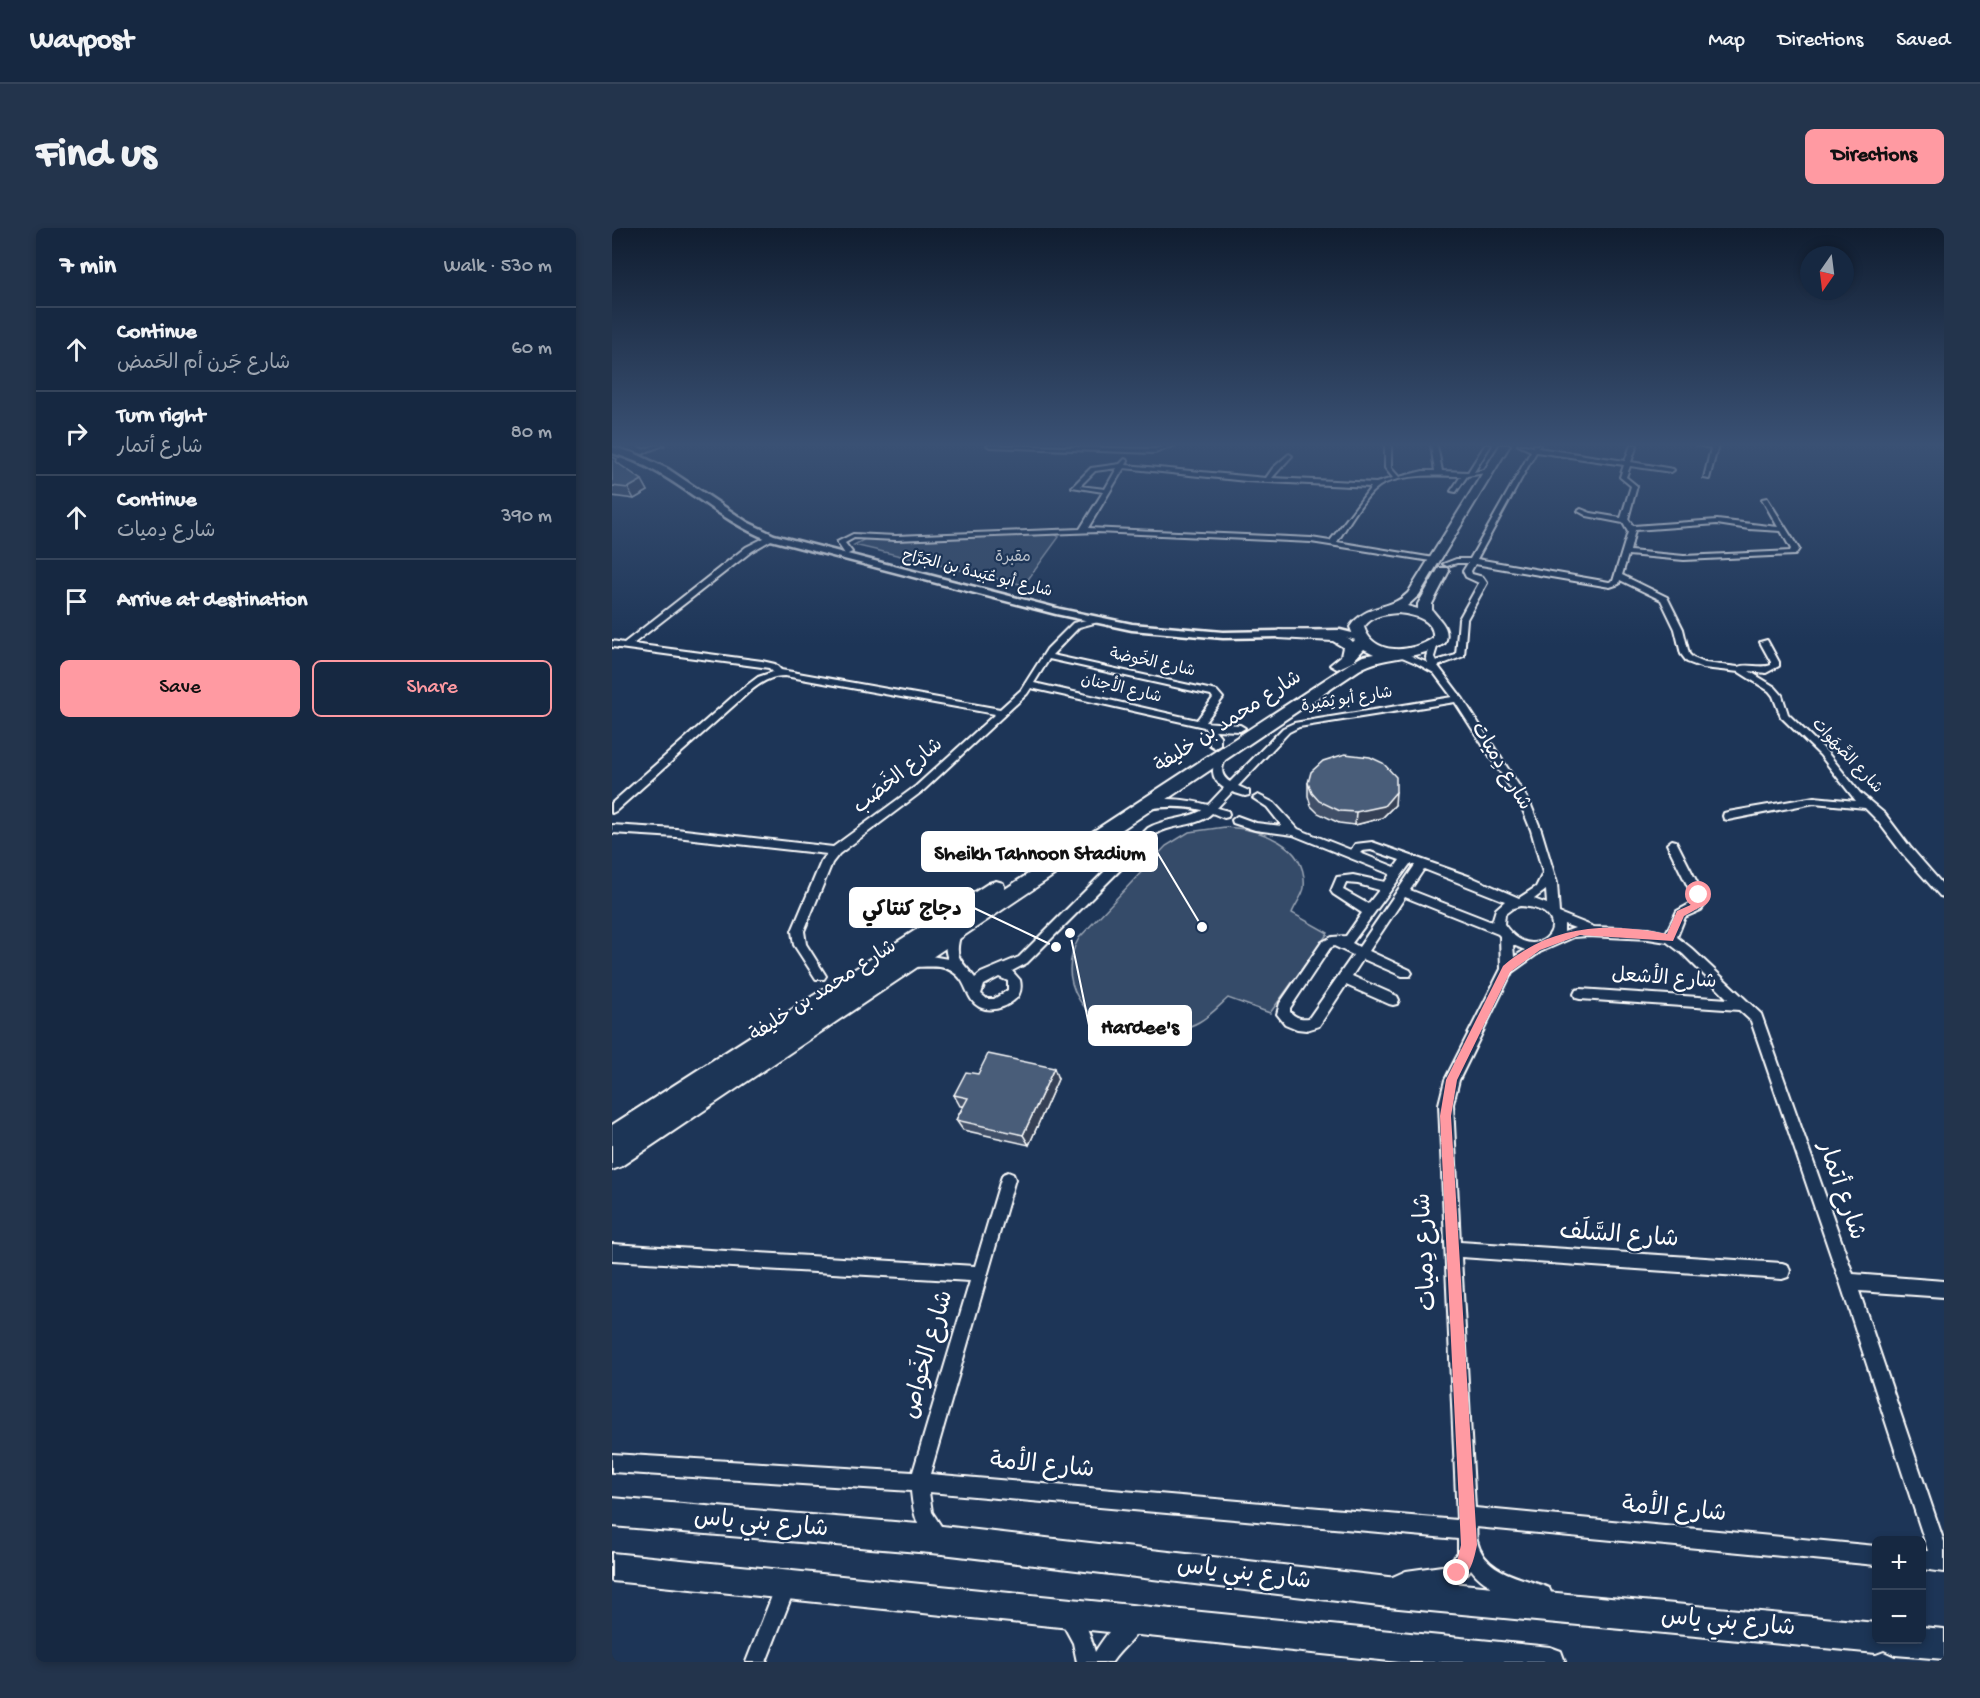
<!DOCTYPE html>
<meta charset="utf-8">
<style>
:root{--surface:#162841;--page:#23344c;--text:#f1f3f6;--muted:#9ea6b1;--line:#35445a;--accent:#ff9aa2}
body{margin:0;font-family:"Gochi Hand","Playpen Sans Arabic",sans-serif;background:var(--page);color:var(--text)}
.controls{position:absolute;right:18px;bottom:18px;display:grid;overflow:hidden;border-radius:9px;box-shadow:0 3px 9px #0003}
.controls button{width:54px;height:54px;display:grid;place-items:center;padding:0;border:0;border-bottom:2px solid var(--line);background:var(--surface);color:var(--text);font:30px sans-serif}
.compass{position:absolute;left:1188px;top:18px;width:54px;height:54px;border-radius:50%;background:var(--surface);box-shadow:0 3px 9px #0003;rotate:194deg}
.stop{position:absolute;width:18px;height:18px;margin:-14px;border:4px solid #ff9aa2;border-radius:50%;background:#fff}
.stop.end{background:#ff9aa2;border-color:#fff;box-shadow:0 2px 6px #0008}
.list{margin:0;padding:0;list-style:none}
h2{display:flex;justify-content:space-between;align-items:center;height:78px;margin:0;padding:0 24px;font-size:26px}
h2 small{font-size:20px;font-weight:400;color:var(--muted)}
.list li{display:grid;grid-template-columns:39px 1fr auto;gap:18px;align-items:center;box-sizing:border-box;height:84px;padding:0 24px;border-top:2px solid var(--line)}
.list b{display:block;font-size:22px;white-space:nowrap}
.list p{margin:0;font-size:20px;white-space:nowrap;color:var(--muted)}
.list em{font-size:20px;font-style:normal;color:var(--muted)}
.actions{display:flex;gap:12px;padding:18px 24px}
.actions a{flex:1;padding:14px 0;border:2px solid var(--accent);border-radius:9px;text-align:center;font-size:21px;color:var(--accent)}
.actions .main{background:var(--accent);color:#111}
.icon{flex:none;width:33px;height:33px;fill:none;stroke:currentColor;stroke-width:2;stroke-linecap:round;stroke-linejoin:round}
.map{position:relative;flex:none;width:1332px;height:1434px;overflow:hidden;border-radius:9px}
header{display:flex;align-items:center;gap:36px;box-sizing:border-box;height:84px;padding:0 30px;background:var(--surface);border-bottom:2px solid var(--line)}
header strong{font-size:28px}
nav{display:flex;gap:33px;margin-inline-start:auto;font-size:21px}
.intro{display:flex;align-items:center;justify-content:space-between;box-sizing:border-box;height:144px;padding:0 36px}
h1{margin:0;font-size:42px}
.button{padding:15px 27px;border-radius:9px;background:var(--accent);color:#111;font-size:21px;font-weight:700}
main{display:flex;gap:36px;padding:0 36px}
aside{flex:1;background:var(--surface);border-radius:9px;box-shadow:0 3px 9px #0003}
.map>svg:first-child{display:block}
.green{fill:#364b69;stroke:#9aa5b4;stroke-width:1.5}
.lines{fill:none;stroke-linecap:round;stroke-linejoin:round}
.minor-casing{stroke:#fff;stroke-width:4}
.secondary-casing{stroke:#fff;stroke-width:5}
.primary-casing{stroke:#fff;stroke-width:4}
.trunk-casing{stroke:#fff;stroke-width:4}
.minor{fill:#1d3557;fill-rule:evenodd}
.secondary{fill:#1d3557;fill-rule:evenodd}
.primary{fill:#1d3557;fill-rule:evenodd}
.trunk{fill:#1d3557;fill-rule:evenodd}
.wall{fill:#405068;stroke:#fff;stroke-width:1.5}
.shaded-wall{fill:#344155;stroke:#fff;stroke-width:1.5}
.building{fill:#4a5d79;stroke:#fff;stroke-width:1.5}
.route{fill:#ff9aa2}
.labels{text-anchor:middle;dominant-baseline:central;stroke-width:4.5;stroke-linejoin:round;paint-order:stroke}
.far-park-label{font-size:16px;fill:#b9c0ca;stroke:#1d3557}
.far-street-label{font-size:16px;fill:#fff;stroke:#1d3557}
.street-label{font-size:20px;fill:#fff;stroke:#1d3557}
.near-street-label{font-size:24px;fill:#fff;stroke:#1d3557}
.leader{fill:none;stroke:#fff;stroke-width:2}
.callout-dot{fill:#fff;stroke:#1d3557;stroke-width:2}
.callout{fill:#fff;stroke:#fff;stroke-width:2}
.callout-label{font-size:21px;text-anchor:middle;font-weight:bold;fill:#111}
</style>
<header>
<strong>Waypost</strong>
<nav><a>Map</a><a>Directions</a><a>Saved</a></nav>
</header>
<div class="intro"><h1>Find us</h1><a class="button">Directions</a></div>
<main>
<aside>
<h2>7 min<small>Walk · 530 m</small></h2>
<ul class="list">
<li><svg class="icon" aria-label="ahead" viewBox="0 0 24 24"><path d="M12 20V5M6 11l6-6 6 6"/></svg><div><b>Continue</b><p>شارع جَرن أم الحَمض</p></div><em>60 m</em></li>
<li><svg class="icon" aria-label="right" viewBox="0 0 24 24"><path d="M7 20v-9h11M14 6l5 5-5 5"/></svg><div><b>Turn right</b><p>شارع أتمار</p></div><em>80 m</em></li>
<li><svg class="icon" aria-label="ahead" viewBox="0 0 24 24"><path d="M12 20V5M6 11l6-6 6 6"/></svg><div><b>Continue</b><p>شارع دِميات</p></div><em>390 m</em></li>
<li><svg class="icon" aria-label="arrive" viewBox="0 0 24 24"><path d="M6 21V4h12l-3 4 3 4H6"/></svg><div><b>Arrive at destination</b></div></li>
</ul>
<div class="actions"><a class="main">Save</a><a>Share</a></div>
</aside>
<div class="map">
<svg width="1332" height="1434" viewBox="0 0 1332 1434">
<rect width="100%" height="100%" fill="#1d3557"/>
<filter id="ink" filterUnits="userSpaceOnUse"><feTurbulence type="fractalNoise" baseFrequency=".0167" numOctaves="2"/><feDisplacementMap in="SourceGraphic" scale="12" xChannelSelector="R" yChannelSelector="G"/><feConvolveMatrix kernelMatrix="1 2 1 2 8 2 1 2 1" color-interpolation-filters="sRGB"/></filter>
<g filter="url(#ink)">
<path class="green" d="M441 305 447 309 412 357 242 317 253 311Z
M613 599C648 601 696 616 692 660 691 667 683 677 680 685L716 705 658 785 616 770C607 778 598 788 587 794 577 800 555 805 543 806 488 812 437 762 467 710L554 618 577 604Z"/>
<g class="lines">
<g class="minor-casing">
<path id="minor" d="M44 217H52L31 225 28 223Z
M375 217 543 221 556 217H564L543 225 378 219Z
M773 217H779V240L787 249 811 243H823L819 217H825L830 243 856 244 873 217H879L862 244 877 241 880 243 879 244 855 248 844 264 839 263 849 248C825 247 793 246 771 256 754 264 735 299 725 314L822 330H825V334L699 314 485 304 284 312 242 310 233 315 240 324 236 326H233L225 314 241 306 284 308 468 301 491 264 460 259 479 240 508 236 513 231 516 233 514 237 654 250 661 240 677 226 680 228 679 229 660 250 764 255 781 250 773 240ZM505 240 493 261 468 258 483 243ZM512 240 634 253 759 259 718 313 699 310 476 300Z
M906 217H913L921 219 922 217H928L926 220 1013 233 1019 217H1025L1019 234 1061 241 1062 242 1059 244 1018 238 1014 249 1025 258 1016 291 1021 298 1105 292 1166 299 1150 271 1155 270 1187 321 1183 327 1072 332 1016 327 1010 347 1055 369 1071 401 1077 426 1081 430 1093 435 1126 439C1136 435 1148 441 1159 437V434L1148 414 1155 412 1167 434V438L1154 445 1137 443 1163 459 1170 467 1176 486 1214 523 1248 565 1273 586 1298 619 1332 658V669L1328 668 1290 625 1265 592 1253 580 1202 575 1116 592 1112 591 1111 588 1112 585 1116 584 1202 569 1244 573 1208 527 1169 489 1161 468 1157 463 1127 444 1091 440 1075 434 1069 426 1063 401 1049 372 1008 352 1007 356 998 359 863 336 859 343 860 346 871 349 875 355 855 391 852 428 826 438 851 471 918 575 929 602 945 655 947 685 982 699 1036 701 1054 705 1065 683 1083 673 1055 616 1060 612 1064 613 1095 674 1089 682 1073 689 1065 709 1079 720 1149 786 1241 1046 1332 1053V1069L1247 1063 1332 1314V1344L1310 1341V1323H1316L1228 1054 1139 793 1127 782 968 771 964 770 962 766 964 762 968 761 1116 771 1071 726 1055 714 1036 711 976 708 962 709 928 724 900 744 847 852 841 876 848 1014 1170 1035 1176 1037 1178 1043 1176 1049 1170 1051 849 1029 863 1280 1264 1318V1337L864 1299C865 1303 864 1309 865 1313 873 1346 911 1349 937 1360L940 1367 937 1374 930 1377C904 1367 876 1364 859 1341 847 1359 825 1358 806 1360 798 1361 791 1365 783 1368L776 1365 773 1358 776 1351 794 1343 837 1337 846 1324V1311L317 1264 320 1284 336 1309 334 1316 327 1318C305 1309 301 1283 299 1263L0 1244V1226L301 1244 358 1053 0 1032V1016L363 1038 389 951 391 946 396 944 401 946 403 951 318 1246 845 1292 827 876 833 852 889 741 888 708 886 706 793 669 757 723 798 742 800 745 798 748H790L751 731 740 748 785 768 787 772 785 776 781 777 777 776 734 757 707 798 694 802 685 801 673 796 665 786 668 775 710 714 720 709 734 708 750 685 721 666 719 663 725 649 741 647 773 654 778 646 681 607 643 602 621 595 620 592 625 588 644 595 670 598 655 579 641 570 646 567 662 575 686 601 739 622 743 616 760 614 859 649 907 670 924 659 931 645 919 602 908 575 843 474 687 499 677 504 626 558 637 563V567L633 568 620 564 605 580 616 583 617 586 616 589 612 590 600 585C585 600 561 595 544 606L415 735 400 743 408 752C410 761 408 768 401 773 389 783 368 786 359 771 353 761 352 751 341 744 326 734 310 742 295 737L293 734 295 731 319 728 336 731C332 722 332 705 343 700L349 705C341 731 349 731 363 750L369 745 407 729 536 600C553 590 572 592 589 583L590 582C572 578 554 578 535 581L530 578C544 566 579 572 596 577L612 560C597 550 599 538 608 524H614L616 526C610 537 606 546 618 554L671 500 682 495 840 469 822 445 804 435 783 426 790 424 816 435 814 429 817 419 821 416 825 419 822 429 824 433 844 427 847 391 867 355 854 349 851 343 856 335H845L835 338 831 336 844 331H858L919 223ZM924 224 1012 237 1008 249 1019 258 1009 290 979 285 969 281 966 283 975 288 1011 295 1016 304 1001 353 997 354 865 331ZM1105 296 1137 301 1169 303 1179 321 1178 323 1072 328 1018 323 1023 302ZM759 622 788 632 783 639 748 625 750 623ZM798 636 803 637 747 719 740 715ZM812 641 893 673 884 681 880 694 798 662ZM734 655 746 656 767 662 756 676 731 662ZM934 662 935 676 922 671ZM908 678C972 682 926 746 892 696L893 686 901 680ZM952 696 963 700 952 704ZM901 717 913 722 902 729ZM722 718 741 727 697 790C689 791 684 790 678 784V780L718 720ZM387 749 396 753V762L382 771H375L369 766 372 757Z
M1085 217H1106L1097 251 1092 250 1099 220Z
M158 307 162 309 161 311 140 323 21 416 150 433 163 436 169 442 388 481 409 462 435 421 461 395 483 390 487 392 486 394 467 399 440 427 605 463 611 470 593 494 628 497 633 500 628 503 603 502 608 508V517L603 520 598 517V508L592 499 419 460 415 466 312 562 227 626 220 635 192 703 194 716 214 748 212 751H204L182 717 180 703 209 634 215 626 64 609 0 605V597L64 601 221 619 304 558 383 486 173 448C158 448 148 455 137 464L4 583 0 585V575L126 464 146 449 161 444 157 440 150 439 0 419V413L12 415 134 319ZM437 431 599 467 601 470 585 492 422 455Z
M174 1347 181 1350 184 1357 154 1434H134L167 1350Z
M457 1379C472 1385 479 1409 483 1424 492 1409 505 1391 522 1384L529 1387 532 1394C526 1409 509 1420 500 1434H465L461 1415 447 1389 450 1382Z"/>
</g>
<g class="secondary-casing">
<path id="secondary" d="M0 219 22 225 56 241 135 294 162 307 448 381 520 396 611 404 728 402 752 408 754 410 748 413 728 408 611 410 520 402 444 386 155 311C99 289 61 242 0 225Z"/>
</g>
<g class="primary-casing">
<path id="primary" d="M9 217H21L36 223 31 226 10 219Z
M0 1270 330 1298 776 1349 1264 1395V1412H1310V1399L1332 1401V1431L1283 1427 1272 1422 1264 1425 776 1379 330 1326 0 1298Z
M0 1325 938 1419 949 1423 953 1434H788L0 1353Z"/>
</g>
<g class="trunk-casing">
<path id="trunk" d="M888 217H898L807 367 795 378 806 381V376L827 340H835L837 343 820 376V382C828 393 839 400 833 415 807 433 774 426 747 442L8 939 0 942V897L377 655 384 653 391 655 393 661 737 436 751 428 762 426 752 421 740 434 725 441 718 437 729 428 731 419 721 413 667 410 660 406 667 402C686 403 729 400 741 414L743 412 738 399C754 375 778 383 796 365ZM786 385C802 387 823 391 821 410 800 425 761 428 752 399 761 387 772 386 786 385Z"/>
</g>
<use href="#minor" class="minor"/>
<use href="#secondary" class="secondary"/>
<use href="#primary" class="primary"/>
<use href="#trunk" class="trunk"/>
</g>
<path class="wall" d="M0 229 8 237 30 252 36 263 22 271 0 268Z
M696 555 783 577 770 590 743 597 727 595 706 585 699 578 696 568Z
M366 846 446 851 417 917 351 902 344 892 351 878H348L342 867Z"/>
<path class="shaded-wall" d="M30 252 36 263 22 271 16 260Z
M784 564 783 577 770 590 743 597 744 584Z
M442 840 446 851 417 917 411 907Z"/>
<path class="building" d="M0 229 5 231 4 234 30 252 16 260 0 258Z
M733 526 758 529 771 535 784 549V564L772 578 744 584 728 583 707 573 700 565 696 555 699 544 711 533Z
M376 826 442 840 411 907 344 892 356 870 342 867 354 844 366 846Z"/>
</g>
<linearGradient id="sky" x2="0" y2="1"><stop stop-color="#101d30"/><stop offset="0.52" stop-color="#3a5174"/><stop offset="1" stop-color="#3a5174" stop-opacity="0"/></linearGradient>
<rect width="1332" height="417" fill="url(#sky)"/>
<path class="route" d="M1087 663 1092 667V677L1072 688 1061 713 968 707 928 722 898 744 845 852 839 888 865 1317C862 1331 859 1347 845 1353L839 1351 837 1345 846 1330 849 1317 828 888 834 852 891 738C939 697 995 694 1055 706L1065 683 1083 675 1082 667Z"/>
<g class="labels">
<g class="far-park-label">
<text x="401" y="330">مقبرة</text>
</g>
<g class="far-street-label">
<text transform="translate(365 347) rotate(14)">شارع أبو عُبَيدة بن الجَرَّاح</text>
<text transform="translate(540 436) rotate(12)">شارع الخَوضة</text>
<text transform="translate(509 462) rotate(13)">شارع الأجنان</text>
<text transform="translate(735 473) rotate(-9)">شارع أبو ثِمَيرة</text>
<text transform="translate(1234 529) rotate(47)">شارع الصَّهَوات</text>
</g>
<g class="street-label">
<text transform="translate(617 495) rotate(-33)">شارع محمد بن خليفة</text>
<text transform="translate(888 539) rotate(59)">شارع دِميات</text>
<text transform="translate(287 549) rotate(-39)">شارع الخَصَب</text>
<text transform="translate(1052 752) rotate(4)">شارع الأشعل</text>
<text transform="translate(212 764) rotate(-33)">شارع محمد بن خليفة</text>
</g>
<g class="near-street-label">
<text transform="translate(1228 963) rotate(71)">شارع أتمار</text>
<text transform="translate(1007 1009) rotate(4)">شارع السَّلَف</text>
<text transform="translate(815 1024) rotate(-93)">شارع دِميات</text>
<text transform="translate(317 1127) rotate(-74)">شارع الخَواص</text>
<text transform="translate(430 1239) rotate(5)">شارع الأمة</text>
<text transform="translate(1062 1283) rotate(5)">شارع الأمة</text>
<text transform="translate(149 1297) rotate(5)">شارع بني ياس</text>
<text transform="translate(632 1347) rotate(7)">شارع بني ياس</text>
<text transform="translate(1116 1396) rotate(5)">شارع بني ياس</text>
</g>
</g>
<path class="leader" d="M590 699L545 624M444 719L362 680M458 705L477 797"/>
<g class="callout-dot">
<circle cx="590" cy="699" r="6"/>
<circle cx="444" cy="719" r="6"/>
<circle cx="458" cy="705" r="6"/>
</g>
<g class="callout">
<rect x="310" y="604" width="235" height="39" rx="6"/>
<rect x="238" y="660" width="124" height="39" rx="6"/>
<rect x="477" y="778" width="102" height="39" rx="6"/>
</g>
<g class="callout-label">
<text x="428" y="631">Sheikh Tahnoon Stadium</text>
<text x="300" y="687">دجاج كنتاكي</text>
<text x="528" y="805">Hardee's</text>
</g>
</svg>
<div class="controls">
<button>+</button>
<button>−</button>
</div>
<svg class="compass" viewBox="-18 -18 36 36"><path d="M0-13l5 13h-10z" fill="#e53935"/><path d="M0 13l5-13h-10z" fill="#9ea6b1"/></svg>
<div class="stop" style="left:1087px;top:667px"></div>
<div class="stop end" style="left:845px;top:1345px"></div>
</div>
</main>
